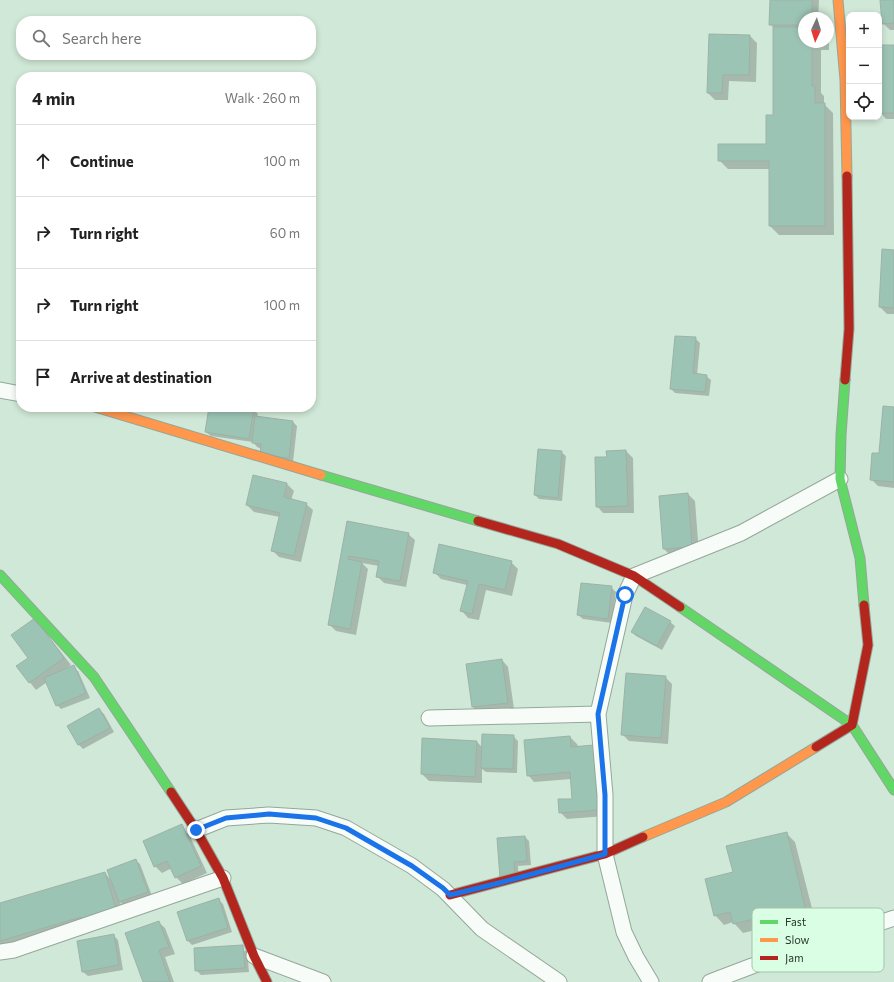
<!DOCTYPE html>
<meta charset="utf-8">
<style>
:root{--surface:#fff;--page:#f6f6f6;--text:#222;--muted:#767676;--line:#e0e0e0}
body{margin:0;font-family:Commissioner,sans-serif;background:var(--page);color:var(--text)}
.controls{position:absolute;right:12px;top:12px;display:grid;overflow:hidden;border-radius:8px;box-shadow:0 2px 6px #0003}
.controls button{width:36px;height:36px;display:grid;place-items:center;padding:0;border:0;border-bottom:1px solid var(--line);background:var(--surface);color:var(--text);font:20px sans-serif}
.compass{position:absolute;left:798px;top:12px;width:36px;height:36px;border-radius:50%;background:var(--surface);box-shadow:0 2px 6px #0003;rotate:184deg}
.stop{position:absolute;width:12px;height:12px;margin:-9px;border:3px solid #1a73e8;border-radius:50%;background:#fff}
.stop.end{background:#1a73e8;border-color:#fff;box-shadow:0 1px 4px #0008}
.list{margin:0;padding:0;list-style:none}
h2{display:flex;justify-content:space-between;align-items:center;height:52px;margin:0;padding:0 16px;font-size:17px}
h2 small{font-size:13px;font-weight:400;color:var(--muted)}
.list li{display:grid;grid-template-columns:26px 1fr auto;gap:12px;align-items:center;box-sizing:border-box;height:72px;padding:0 16px;border-top:1px solid var(--line)}
.list b{display:block;font-size:15px;white-space:nowrap}
.list em{font-size:13px;font-style:normal;color:var(--muted)}
.icon{flex:none;width:22px;height:22px;fill:none;stroke:currentColor;stroke-width:2;stroke-linecap:round;stroke-linejoin:round}
.map{position:relative;flex:none;width:894px;height:982px;overflow:hidden}
.search{position:absolute;background:var(--surface);box-shadow:0 2px 6px #0003;left:16px;top:16px;width:300px;height:44px;display:flex;align-items:center;gap:10px;box-sizing:border-box;padding:0 14px;border-radius:16px;color:var(--muted);font-size:15px}
.panel{position:absolute;background:var(--surface);box-shadow:0 2px 6px #0003;left:16px;top:72px;width:300px;height:340px;border-radius:16px}
.map>svg:first-child{display:block}
.shadow{fill:#0003}
.building{fill:#9cc4b5;stroke:#9db2a7}
.lines{fill:none;stroke-linecap:round;stroke-linejoin:round}
.street-casing{stroke:#94a799;stroke-width:17}
.fast-casing{stroke:#94a799;stroke-width:11}
.slow-casing{stroke:#94a799;stroke-width:11}
.jam-casing{stroke:#94a799;stroke-width:11}
.street{stroke:#f8fcf9;stroke-width:15}
.fast{stroke:#63d668;stroke-width:9}
.slow{stroke:#ff974d;stroke-width:9}
.jam{stroke:#b3261e;stroke-width:9}
.route{stroke:#1a73e8;stroke-width:5}
.key{fill:#dafee3;stroke:#a5c3ac;stroke-width:1}
.key-label{font-size:11px;fill:#283a2d}
</style>
<div class="map">
<svg width="894" height="982" viewBox="0 0 894 982">
<rect width="100%" height="100%" fill="#d0e8d7"/>
<path class="shadow" d="M771 0H819L818 18H804V42H828V36L829 37V50H821V93L824 96V104L833 113 834 235H779L770 226V169H728L719 160 767 145 774 116V28L770 24Z
M881 0H894V30H890L883 23Z
M750 36 757 43 756 82 729 81 728 100H715L708 93Z
M894 46V119H886L880 112Z
M894 251V314H887L880 307Z
M695 338 700 343 697 375 706 376 711 380 709 396 675 393 671 389Z
M210 407H240L253 409 258 414 257 417 292 421 297 426 293 462 257 447 253 442 211 436 206 432Z
M894 408V488L878 486 871 479 880 454Z
M626 451 633 458 634 513H603L597 506Z
M561 452 566 456 562 501 539 499 535 495Z
M287 484 294 491 291 500 306 504 313 510 301 562 279 557 272 550 280 517 254 512 247 505Z
M688 494 695 501 699 554 671 556 664 549Z
M348 523 408 534 415 540 406 587 384 583 377 576 379 566 362 563 368 569 356 635 336 631 329 624Z
M511 562 518 569 512 596 486 590 479 620 468 618 462 611 467 585 441 579 434 572Z
M611 587 616 592 612 623 583 619 578 615Z
M35 619 71 665 64 670 78 671 90 698 61 709 57 705 47 682 36 690 17 666 29 658Z
M670 622 675 626 662 650 636 636 632 632Z
M502 660 508 667 514 709 480 714 473 707Z
M665 677 672 684 668 744 629 741 622 734Z
M99 709 104 714 114 732 83 749 79 745 68 726Z
M513 736 518 741 517 773 486 772 482 769V783L429 781 422 774 477 742 482 747Z
M570 737 577 744 606 816 567 819 560 812 573 800 571 779 534 782 528 775Z
M188 832 207 873 183 884 176 877 172 868 162 873 155 866Z
M786 833 795 842 814 916 743 933 733 922 724 925 715 915 734 873Z
M525 837 529 841 531 865 518 866 519 881 498 839Z
M135 860 140 864 152 896 124 906 120 902 125 918 0 953V905L105 873 111 880Z
M218 899 223 904 232 932 192 945 188 941Z
M158 922 165 928 175 954 165 957 174 982H144Z
M113 935 118 940 123 970 88 976 83 972 78 942Z
M247 950 249 972 201 975 196 970Z"/>
<path class="building" d="M770 0H812V18H804V25H769Z
M880 0H894V23L882 24Z
M773 27H804V42H812V86H815V103H825V226H769V161H718V144H766V115H773Z
M709 34 750 35 749 75H723L722 93H707Z
M880 45H894V113H879Z
M882 249 894 250V308L879 307Z
M675 336 696 337 693 373 707 375 705 392 670 389Z
M883 406 894 407V482L870 480 872 453H879Z
M209 407 254 408 249 439 205 432Z
M255 416 293 421 289 458 260 455 261 444 252 443Z
M538 449 562 451 558 498 534 495Z
M626 450 628 506 596 507 595 457H607L606 451Z
M253 475 287 483 284 497 307 503 294 556 271 551 280 513 246 505Z
M688 493 692 547 663 549 659 496Z
M347 521 409 533 400 581 376 577 379 561 349 556 348 559 362 562 350 629 328 625Z
M439 544 512 561 505 590 479 584 472 614 460 611 468 581 433 573Z
M581 583 612 586 608 619 577 615Z
M645 607 671 621 657 646 631 632Z
M35 618 64 658 29 683 16 666 28 658 11 635Z
M502 659 508 703 472 707 466 664Z
M74 665 86 693 56 706 44 678Z
M626 673 666 676 661 738 621 735Z
M99 708 110 728 78 745 67 726Z
M482 734 514 735 513 769 481 768Z
M570 736 571 747 594 745 599 810 559 813 558 799H572L570 772 527 776 524 740Z
M422 738 477 741 475 777 421 774Z
M182 824 201 866 175 878 167 861 154 867 143 841Z
M787 832 805 907 733 924 730 912 714 916 705 879 733 872 726 846Z
M525 836 527 861 514 862 515 877 500 878 497 838Z
M136 859 148 892 119 902 107 870Z
M105 872 116 909 82 919 81 917 0 941V903Z
M219 898 228 928 187 941 177 912Z
M159 921 169 947 159 950 170 982H143L125 933Z
M114 934 119 965 82 972 77 941Z
M243 945 245 968 195 971 194 948Z"/>
<g class="lines">
<g class="street-casing">
<path id="street" d="M0 390 21 394
M429 718 598 714
M196 830 226 818 269 815 316 818 346 828 412 866 443 889 482 929 559 982
M0 952 14 950 223 878
M254 956 323 982
M651 982 636 957 624 932 605 854V795L598 714 625 595 634 576 741 533 840 479
M710 982 752 966 894 918"/>
</g>
<g class="fast-casing">
<path id="fast" d="M845 380 841 435 840 479 860 558 864 605
M321 475 478 521
M0 575 94 677 171 792
M680 607 852 725 894 790"/>
</g>
<g class="slow-casing">
<path id="slow" d="M838 0 845 80 847 176
M95 407 321 475
M643 837 726 802 816 747"/>
</g>
<g class="jam-casing">
<path id="jam" d="M845 380 849 329 847 176
M478 521 558 544 634 576 680 607
M816 747 852 725 868 645 864 605
M171 792 196 830 223 878 254 956 267 982
M450 895 605 854 643 837"/>
</g>
<use href="#street" class="street"/>
<use href="#fast" class="fast"/>
<use href="#slow" class="slow"/>
<use href="#jam" class="jam"/>
</g>
<g class="lines">
<path class="route" d="M196 830 226 818 269 814 316 818 346 828 412 866 443 888 450 895 499 883 605 854V795L598 714 625 595"/>
</g>
<rect x="752" y="908" width="132" height="64" rx="6" class="key"/>
<rect x="760" y="920" width="18" height="4" fill="#63d668"/>
<rect x="760" y="938" width="18" height="4" fill="#ff974d"/>
<rect x="760" y="956" width="18" height="4" fill="#b3261e"/>
<g class="key-label">
<text x="785" y="926">Fast</text>
<text x="785" y="944">Slow</text>
<text x="785" y="962">Jam</text>
</g>
</svg>
<div class="controls">
<button>+</button>
<button>−</button>
<button><svg class="icon" aria-label="locate" viewBox="0 0 24 24"><circle cx="12" cy="12" r="6"/><path d="M12 2v4M12 18v4M2 12h4M18 12h4"/></svg></button>
</div>
<svg class="compass" viewBox="-18 -18 36 36"><path d="M0-13l5 13h-10z" fill="#e53935"/><path d="M0 13l5-13h-10z" fill="#767676"/></svg>
<div class="stop" style="left:625px;top:595px"></div>
<div class="stop end" style="left:196px;top:830px"></div>
<div class="search"><svg class="icon" aria-label="search" viewBox="0 0 24 24"><circle cx="10" cy="10" r="6"/><path d="M15 15l6 6"/></svg>Search here</div>
<section class="panel">
<h2>4 min<small>Walk · 260 m</small></h2>
<ul class="list">
<li><svg class="icon" aria-label="ahead" viewBox="0 0 24 24"><path d="M12 20V5M6 11l6-6 6 6"/></svg><div><b>Continue</b></div><em>100 m</em></li>
<li><svg class="icon" aria-label="right" viewBox="0 0 24 24"><path d="M7 20v-9h11M14 6l5 5-5 5"/></svg><div><b>Turn right</b></div><em>60 m</em></li>
<li><svg class="icon" aria-label="right" viewBox="0 0 24 24"><path d="M7 20v-9h11M14 6l5 5-5 5"/></svg><div><b>Turn right</b></div><em>100 m</em></li>
<li><svg class="icon" aria-label="arrive" viewBox="0 0 24 24"><path d="M6 21V4h12l-3 4 3 4H6"/></svg><div><b>Arrive at destination</b></div></li>
</ul>
</section>
</div>
